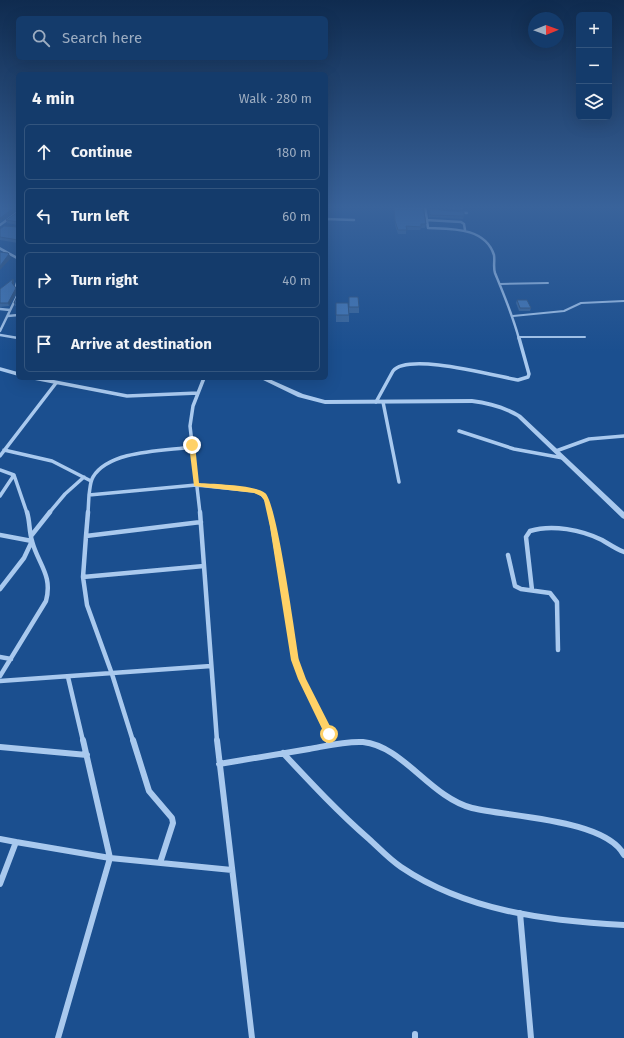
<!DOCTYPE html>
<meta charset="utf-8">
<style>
:root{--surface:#143b6b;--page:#214673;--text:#f1f3f6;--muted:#9dadc1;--line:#33557e}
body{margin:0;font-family:"Fira Sans",sans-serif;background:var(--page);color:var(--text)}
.controls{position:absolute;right:12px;top:12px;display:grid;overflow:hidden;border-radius:6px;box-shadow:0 4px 16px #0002}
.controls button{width:36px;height:36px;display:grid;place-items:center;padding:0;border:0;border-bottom:1px solid var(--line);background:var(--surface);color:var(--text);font:20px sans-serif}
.compass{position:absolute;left:528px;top:12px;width:36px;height:36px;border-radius:50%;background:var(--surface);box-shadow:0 4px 16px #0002;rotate:89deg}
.stop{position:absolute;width:12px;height:12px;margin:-9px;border:3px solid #ffd166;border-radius:50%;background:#fff}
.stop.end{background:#ffd166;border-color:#fff;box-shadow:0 1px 4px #0008}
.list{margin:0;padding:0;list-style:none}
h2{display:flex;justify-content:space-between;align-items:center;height:52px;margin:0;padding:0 16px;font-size:17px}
h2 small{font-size:13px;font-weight:400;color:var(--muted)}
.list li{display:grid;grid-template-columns:26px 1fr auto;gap:12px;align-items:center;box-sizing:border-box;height:56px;margin:0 8px 8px;padding:0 8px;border:1px solid var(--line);border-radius:6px}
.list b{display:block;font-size:15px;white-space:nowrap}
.list em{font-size:13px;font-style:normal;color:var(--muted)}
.icon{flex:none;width:22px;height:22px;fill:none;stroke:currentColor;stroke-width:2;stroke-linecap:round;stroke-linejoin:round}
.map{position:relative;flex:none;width:624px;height:1038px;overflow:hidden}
.search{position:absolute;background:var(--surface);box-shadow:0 4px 16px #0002;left:16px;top:16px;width:312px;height:44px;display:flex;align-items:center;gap:10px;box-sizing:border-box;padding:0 14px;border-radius:6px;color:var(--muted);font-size:15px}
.panel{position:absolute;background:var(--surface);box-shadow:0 4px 16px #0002;left:16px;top:72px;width:312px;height:308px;border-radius:6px}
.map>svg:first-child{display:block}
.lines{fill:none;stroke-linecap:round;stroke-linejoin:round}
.service{stroke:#a9c9ee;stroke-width:2}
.minor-far3{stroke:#a9c9ee;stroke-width:2.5}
.minor-far2{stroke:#a9c9ee;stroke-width:3.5}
.minor-far1{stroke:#a9c9ee;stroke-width:4.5}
.minor{stroke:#a9c9ee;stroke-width:6}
.tertiary{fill:#a9c9ee;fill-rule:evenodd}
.wall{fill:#3a679d}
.shaded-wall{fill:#305480}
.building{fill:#4478b7;stroke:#305480}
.route{fill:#ffd166}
</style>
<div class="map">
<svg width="624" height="1038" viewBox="0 0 624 1038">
<rect width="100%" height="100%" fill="#1b4f8f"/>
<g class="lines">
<path class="service" d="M500 284 548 283
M513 316 564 311 581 303 624 301
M519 337H585"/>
<path class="minor-far3" d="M425 206 428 228C451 229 485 227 494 255 495 261 493 267 495 273 504 295 513 316 519 339
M475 206H481
M453 212 467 213
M326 219 354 220
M426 220 461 222 464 224 465 230
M0 225 18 212
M18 280 16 286 18 289
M0 309 10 310
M8 316 18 315
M0 331 18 294
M0 335 18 338"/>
<path class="minor-far2" d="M0 369 18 374
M34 378 127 396 198 393
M376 402 393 371C408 352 495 376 518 380L528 377 529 374 519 338
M383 402 399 482
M459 431 514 449 563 458
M4 450 52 461 91 481
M556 451 589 439 624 436
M0 456 56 383
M0 470 14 475 27 513
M89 495C90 489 90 482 93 477 109 450 164 451 192 447
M0 496 14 475
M49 513 65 494 84 477
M88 513 89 495 196 485 255 491C267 495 267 502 270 513
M200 513 190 426 193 406 204 378"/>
<path class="minor-far1" d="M200 512 217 741
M270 512 295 659 302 679 328 729 329 741
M0 535 32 541
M31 536 50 512
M86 536 88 512
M508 555 515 586 521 589 550 593 557 602 558 650
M83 577 204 566
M0 589 24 558 32 541
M532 590 526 537 530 531C552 524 582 530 602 540 609 544 616 549 624 552
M0 657 11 659
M0 676 46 601C53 575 38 564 32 541 29 531 30 522 27 512
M68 677 83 741
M0 681 211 666
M133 741 112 674 87 605 83 577 86 536 201 522"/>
<path class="minor" d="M133 740 149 791 172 818 173 823 160 863
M217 740 252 1038
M329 740V745
M0 747 87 755
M283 753C311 783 338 812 369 839 379 848 389 859 401 867 466 911 547 921 624 925
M219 764C249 759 279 754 309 749 326 746 345 741 363 742 403 746 430 797 472 808 509 817 606 819 624 855
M0 839 16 842
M0 884 16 842 110 858 83 740
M520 913 531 1038
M415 1034V1038
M58 1038 110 858 232 870"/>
<path class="tertiary" d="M0 247 18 257V260L0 250Z
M259 378H267L303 394 325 400 472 399C490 401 506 406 521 415L624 512V519L622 518 517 417C503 409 488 405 472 403L325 404 298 397Z"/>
</g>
<path class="wall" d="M0 206H18V210H16L0 222Z
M394 206H424L423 207 426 224 425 228H421L420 230H406V234H398L395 225Z
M427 206H463V210L428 207Z
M429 209 464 216 463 219 429 217Z
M18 212V225L7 223 6 220Z
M18 227V243L0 240V229Z
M13 279 14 282V285L17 292 9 306 0 307V289Z
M18 294V306H15L14 303Z
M349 297 359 307V313H349Z
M517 300 531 308 530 311H519L516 303Z
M336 303 349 315V322H336Z"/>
<path class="shaded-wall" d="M15 207 16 210 0 222V218Z
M9 254 11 258 0 270V266Z
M13 279 14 282 13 287 12 283Z
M16 288 17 292 9 306 8 303Z"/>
<path class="building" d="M0 206H18V207H15L0 218Z
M394 206H423L426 224H421V227L406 226 407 230H398L395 221Z
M429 209 464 212V216L430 215Z
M18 212V222L6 220Z
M4 226 18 227V240L0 237V229Z
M0 252 8 253 9 254 0 266Z
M13 279 12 283 16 288 8 303H0V289Z
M18 294V303H14Z
M349 297H358L359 307H349Z
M517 300H527L531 308H520Z
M336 303H348L349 315H336Z"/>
<linearGradient id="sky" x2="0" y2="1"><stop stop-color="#0f2b4f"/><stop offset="0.59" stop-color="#39639b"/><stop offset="1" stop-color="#39639b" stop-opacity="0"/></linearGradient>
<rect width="624" height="351" fill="url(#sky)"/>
<path class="route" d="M192 443 195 445 199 483C213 484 256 485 265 493 277 502 295 636 299 660L306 679 334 734 332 737H326L298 679 291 660 270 527 264 500 261 496 254 493 194 486 189 445Z"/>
</svg>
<div class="controls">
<button>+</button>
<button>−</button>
<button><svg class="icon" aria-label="layers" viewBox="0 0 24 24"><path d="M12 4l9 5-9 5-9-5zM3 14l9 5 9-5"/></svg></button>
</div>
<svg class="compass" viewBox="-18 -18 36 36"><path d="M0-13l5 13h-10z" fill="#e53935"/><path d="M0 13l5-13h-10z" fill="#9dadc1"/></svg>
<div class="stop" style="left:329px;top:734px"></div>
<div class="stop end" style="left:192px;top:445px"></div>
<div class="search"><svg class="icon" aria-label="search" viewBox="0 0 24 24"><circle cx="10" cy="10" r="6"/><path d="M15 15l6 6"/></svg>Search here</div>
<section class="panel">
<h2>4 min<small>Walk · 280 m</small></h2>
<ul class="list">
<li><svg class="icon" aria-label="ahead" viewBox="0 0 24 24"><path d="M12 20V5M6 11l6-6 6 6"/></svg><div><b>Continue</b></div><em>180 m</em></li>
<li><svg class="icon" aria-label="left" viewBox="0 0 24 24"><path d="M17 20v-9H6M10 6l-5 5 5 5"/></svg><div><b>Turn left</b></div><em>60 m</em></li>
<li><svg class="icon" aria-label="right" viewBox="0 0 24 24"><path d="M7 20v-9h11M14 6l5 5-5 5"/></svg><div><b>Turn right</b></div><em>40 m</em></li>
<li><svg class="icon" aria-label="arrive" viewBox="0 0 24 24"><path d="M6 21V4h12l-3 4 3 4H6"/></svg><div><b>Arrive at destination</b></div></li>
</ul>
</section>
</div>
